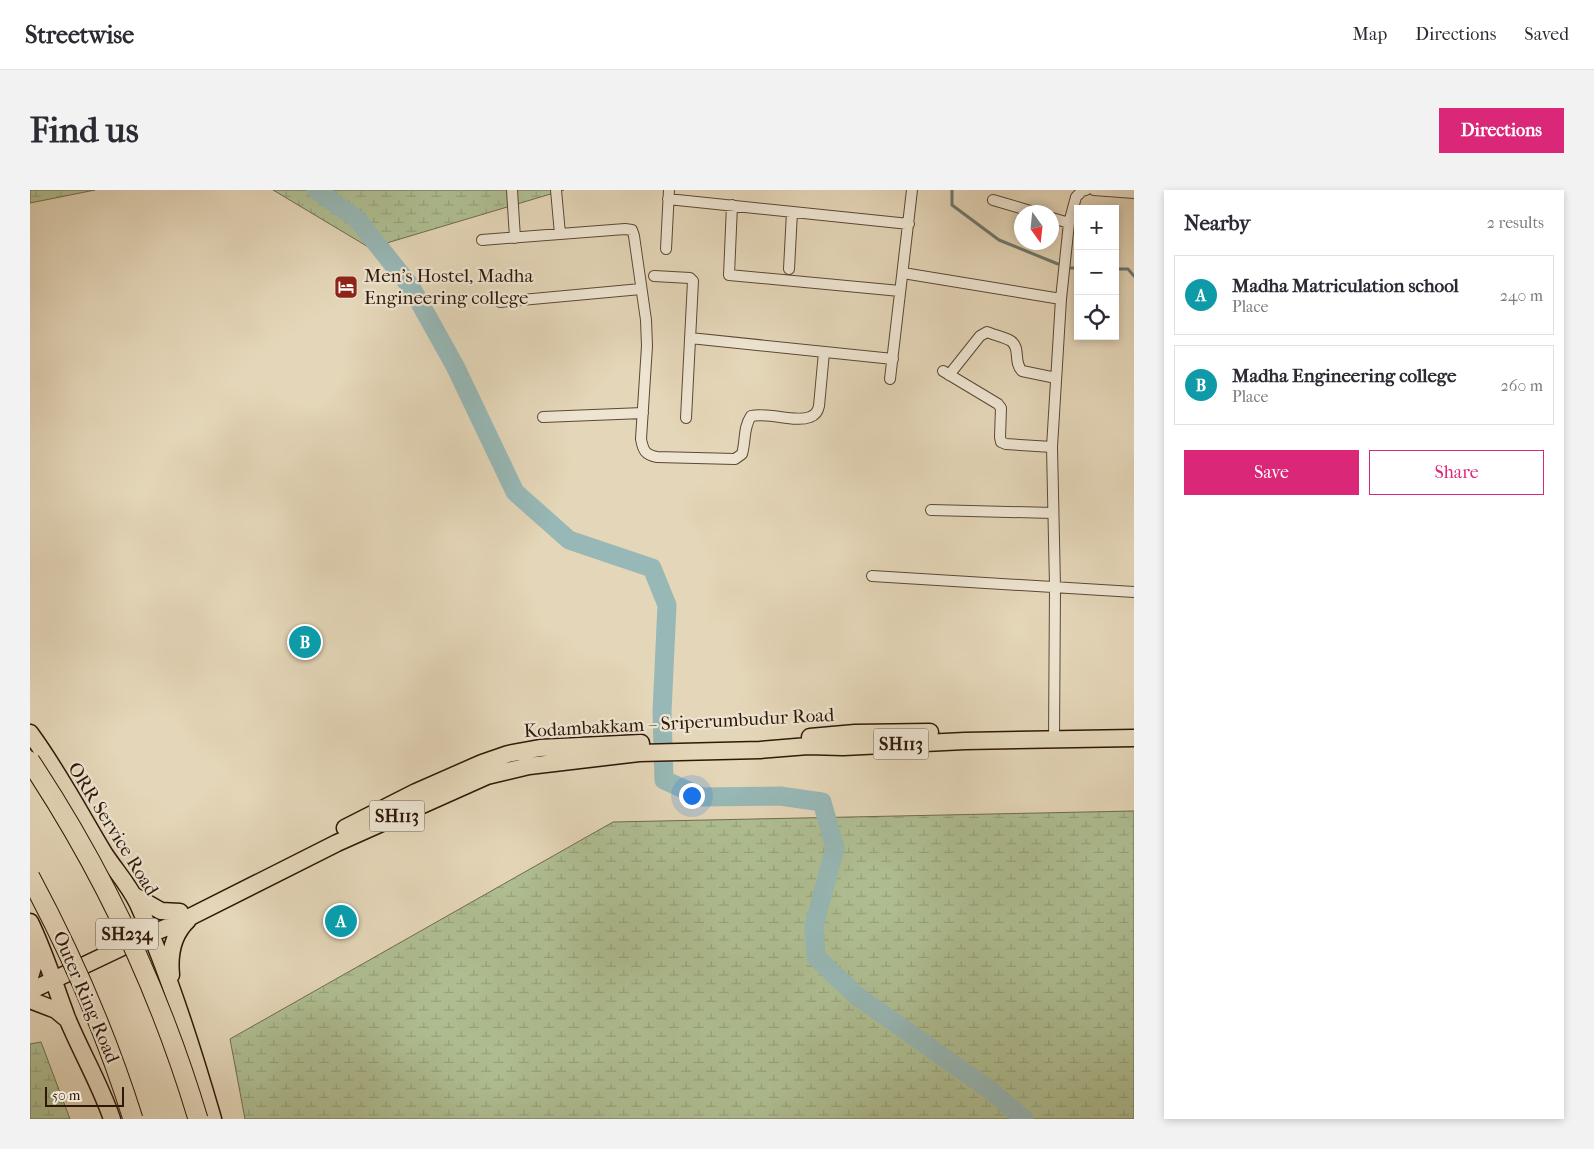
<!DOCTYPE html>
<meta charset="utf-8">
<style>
:root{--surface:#fff;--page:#f2f2f3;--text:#2b2b33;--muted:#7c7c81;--line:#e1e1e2;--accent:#db2777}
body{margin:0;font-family:"IM FELL French Canon",serif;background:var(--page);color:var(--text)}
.controls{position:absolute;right:15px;top:15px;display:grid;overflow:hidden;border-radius:0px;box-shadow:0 2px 8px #0003}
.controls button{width:45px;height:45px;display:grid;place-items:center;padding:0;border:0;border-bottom:1px solid var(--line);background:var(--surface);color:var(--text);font:25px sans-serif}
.compass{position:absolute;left:984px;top:15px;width:45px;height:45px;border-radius:50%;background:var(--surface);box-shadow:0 2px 8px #0003;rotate:165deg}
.scale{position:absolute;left:15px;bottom:12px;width:79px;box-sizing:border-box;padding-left:5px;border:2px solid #301808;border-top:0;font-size:14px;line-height:18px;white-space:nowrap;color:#301808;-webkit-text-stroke:4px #ede4d1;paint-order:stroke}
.you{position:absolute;left:661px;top:605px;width:18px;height:18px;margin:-12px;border:4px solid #fff;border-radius:50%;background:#1a73e8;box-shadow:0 0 0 8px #1a73e833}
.badge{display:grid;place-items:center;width:32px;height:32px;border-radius:50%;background:var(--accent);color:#fff;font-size:16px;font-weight:700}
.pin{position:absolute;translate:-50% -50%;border:2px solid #fff;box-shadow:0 1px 5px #0006}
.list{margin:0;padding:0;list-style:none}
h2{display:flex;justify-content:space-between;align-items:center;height:65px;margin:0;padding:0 20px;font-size:21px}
h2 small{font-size:16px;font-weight:400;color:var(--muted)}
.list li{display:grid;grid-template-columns:32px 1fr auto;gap:15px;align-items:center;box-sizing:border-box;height:80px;margin:0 10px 10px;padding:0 10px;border:1px solid var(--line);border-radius:0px}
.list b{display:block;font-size:19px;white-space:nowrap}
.list p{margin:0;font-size:16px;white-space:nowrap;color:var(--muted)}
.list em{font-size:16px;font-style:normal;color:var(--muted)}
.actions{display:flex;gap:10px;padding:15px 20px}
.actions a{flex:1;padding:11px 0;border:1px solid var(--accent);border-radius:0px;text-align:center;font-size:18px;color:var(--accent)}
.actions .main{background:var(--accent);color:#fff}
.icon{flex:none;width:28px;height:28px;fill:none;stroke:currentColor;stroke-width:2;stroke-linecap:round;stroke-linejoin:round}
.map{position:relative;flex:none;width:1104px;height:929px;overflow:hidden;border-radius:0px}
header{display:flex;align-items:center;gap:30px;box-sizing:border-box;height:70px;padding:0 25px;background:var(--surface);border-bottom:1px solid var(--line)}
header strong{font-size:24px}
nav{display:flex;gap:28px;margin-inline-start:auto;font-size:18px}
.intro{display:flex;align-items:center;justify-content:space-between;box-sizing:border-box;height:120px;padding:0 30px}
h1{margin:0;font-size:35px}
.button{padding:12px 22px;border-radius:0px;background:var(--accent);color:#fff;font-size:18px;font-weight:700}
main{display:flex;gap:30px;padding:0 30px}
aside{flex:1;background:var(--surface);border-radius:0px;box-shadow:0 2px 8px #0003}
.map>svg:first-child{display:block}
.wetland{fill:url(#wetland-marsh);stroke:#706c4e}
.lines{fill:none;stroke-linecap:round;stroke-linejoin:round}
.stream{stroke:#6e7870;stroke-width:3}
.river{stroke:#97b8b6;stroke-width:19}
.street-casing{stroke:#5d4834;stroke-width:12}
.primary-casing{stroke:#301808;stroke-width:19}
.street{stroke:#ede4d1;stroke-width:10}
.primary{stroke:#e4d6b8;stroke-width:16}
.highway-bridge-casing{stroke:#301808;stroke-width:21;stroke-linecap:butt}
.highway-bridge{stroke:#e4d6b8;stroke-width:19}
.labels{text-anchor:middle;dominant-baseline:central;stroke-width:4.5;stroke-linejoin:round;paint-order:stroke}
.shield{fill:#ede4d1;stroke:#695544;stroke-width:1}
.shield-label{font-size:18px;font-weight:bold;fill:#301808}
.poi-label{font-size:19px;fill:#301808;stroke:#ede4d1;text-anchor:start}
.street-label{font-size:19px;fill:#301808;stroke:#ede4d1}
</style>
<header>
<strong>Streetwise</strong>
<nav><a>Map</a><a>Directions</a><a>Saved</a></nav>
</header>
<div class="intro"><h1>Find us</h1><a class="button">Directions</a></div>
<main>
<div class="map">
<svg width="1104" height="929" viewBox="0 0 1104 929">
<defs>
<pattern id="wetland-marsh" width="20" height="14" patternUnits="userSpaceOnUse" patternTransform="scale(1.25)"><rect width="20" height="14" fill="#afbf93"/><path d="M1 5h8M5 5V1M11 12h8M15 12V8" fill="none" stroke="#97a37d"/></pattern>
</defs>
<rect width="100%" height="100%" fill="#e4d6b8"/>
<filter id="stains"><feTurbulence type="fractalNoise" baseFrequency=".004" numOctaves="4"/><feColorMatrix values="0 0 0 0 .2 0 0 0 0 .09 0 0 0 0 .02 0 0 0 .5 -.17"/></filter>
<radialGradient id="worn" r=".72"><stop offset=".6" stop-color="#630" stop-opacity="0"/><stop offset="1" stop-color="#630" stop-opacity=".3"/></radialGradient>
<path class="wetland" d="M0 0H65L0 13Z
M243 0H534L340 58Z
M1104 621V929H215L200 849 583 632Z
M11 852 40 929H0V854Z"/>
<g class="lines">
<path class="stream" d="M922 0V15L969 50 1028 74
M1040 78H1048
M1085 79H1098L1104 86"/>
<path class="river" d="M286 0 327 29 381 97 425 176 485 302 539 350 622 378 637 415 632 522 634 590 672 607 750 606 792 612 805 658 784 736 786 767 827 806 960 900 994 929"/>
<g class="street-casing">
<path id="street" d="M482 0 485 48
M526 0 530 44
M1064 0 1104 3
M638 9 879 34
M963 10 1004 22
M702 15 699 85 870 101
M1022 28 1039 33
M452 50 595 39 602 40 604 46 616 130 617 156 611 249C613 260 615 265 627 267L705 269 712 264C716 250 713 238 721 226 739 222 765 233 780 227 786 225 788 221 789 216L794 162
M636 59 639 0
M759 79 762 22
M873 83 1031 109
M624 86 660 88 663 91 656 228
M470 112 611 99
M660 148 863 169
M913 181 968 214 971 218 970 247 971 252 976 254 1022 257
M919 185 950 146 957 142C964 145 974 147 981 151 991 158 983 172 992 181L1026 188
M860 189 882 0
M513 227 613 223
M901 320 1023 323
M842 386 1104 402
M1024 549 1025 396 1022 257 1031 109 1039 33 1046 7 1052 1 1056 0"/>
</g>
<g class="primary-casing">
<path id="primary" d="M0 543C28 581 50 623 74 663 85 680 99 695 108 714 139 783 162 856 183 929
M780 547 825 543 900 542
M315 638 386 602 452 573 478 564 510 558 611 553
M103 705 131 721 150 722
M0 732C15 763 25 796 37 828 51 862 70 894 82 929
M141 785C139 765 142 745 158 730
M0 787 6 767V750
M0 801 120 744 148 733 307 653 457 586 499 576 609 563 730 560 778 556 813 557 935 551 1104 548
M0 810 26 820 38 830"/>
</g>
<use href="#street" class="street"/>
<use href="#primary" class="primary"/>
<g class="highway-bridge-casing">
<path id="highway-bridge" d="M0 571C73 681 130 802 168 929
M0 687C43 767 76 843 103 929"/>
</g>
<use href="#highway-bridge" class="highway-bridge"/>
</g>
<defs>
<g id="hotel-square" transform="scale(1.25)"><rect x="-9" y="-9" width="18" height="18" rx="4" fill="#8f2418" stroke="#ede4d1"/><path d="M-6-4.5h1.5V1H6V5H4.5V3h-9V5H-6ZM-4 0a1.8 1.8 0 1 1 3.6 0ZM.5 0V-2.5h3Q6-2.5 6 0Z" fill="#fff"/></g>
</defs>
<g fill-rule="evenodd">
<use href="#hotel-square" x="316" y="97"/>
</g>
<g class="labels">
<g class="shield">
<rect x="843.5" y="538.5" width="55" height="31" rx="4"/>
<rect x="339.5" y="610.5" width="55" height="31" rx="4"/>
<rect x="66" y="728.5" width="62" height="31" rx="4"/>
</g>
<g class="shield-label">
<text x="871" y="554">SH113</text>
<text x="367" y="626">SH113</text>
<text x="97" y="744">SH234</text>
</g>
<g class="poi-label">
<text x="334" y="86">Men's Hostel, Madha<tspan x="334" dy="22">Engineering college</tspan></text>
</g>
<g class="street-label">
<text transform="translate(649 533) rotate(-3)">Kodambakkam – Sriperumbudur Road</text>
<text transform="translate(83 639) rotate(58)">ORR Service Road</text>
<text transform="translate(56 807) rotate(67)">Outer Ring Road</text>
</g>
</g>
<rect width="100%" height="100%" filter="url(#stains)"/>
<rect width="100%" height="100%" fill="url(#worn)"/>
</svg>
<div class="controls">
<button>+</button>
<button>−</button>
<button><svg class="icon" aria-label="locate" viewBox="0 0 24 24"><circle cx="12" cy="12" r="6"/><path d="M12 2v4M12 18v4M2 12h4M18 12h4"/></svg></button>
</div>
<svg class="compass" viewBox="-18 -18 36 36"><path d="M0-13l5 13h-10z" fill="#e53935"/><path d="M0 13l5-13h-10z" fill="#7c7c81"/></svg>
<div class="scale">50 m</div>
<div class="you"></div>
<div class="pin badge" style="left:311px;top:731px;background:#0f9aa8">A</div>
<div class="pin badge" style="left:275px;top:452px;background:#0f9aa8">B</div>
</div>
<aside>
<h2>Nearby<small>2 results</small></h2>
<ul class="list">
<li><span class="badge" style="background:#0f9aa8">A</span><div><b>Madha Matriculation school</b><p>Place</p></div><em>240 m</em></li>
<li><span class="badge" style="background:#0f9aa8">B</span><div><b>Madha Engineering college</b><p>Place</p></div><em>260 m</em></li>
</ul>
<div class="actions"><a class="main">Save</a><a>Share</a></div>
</aside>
</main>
